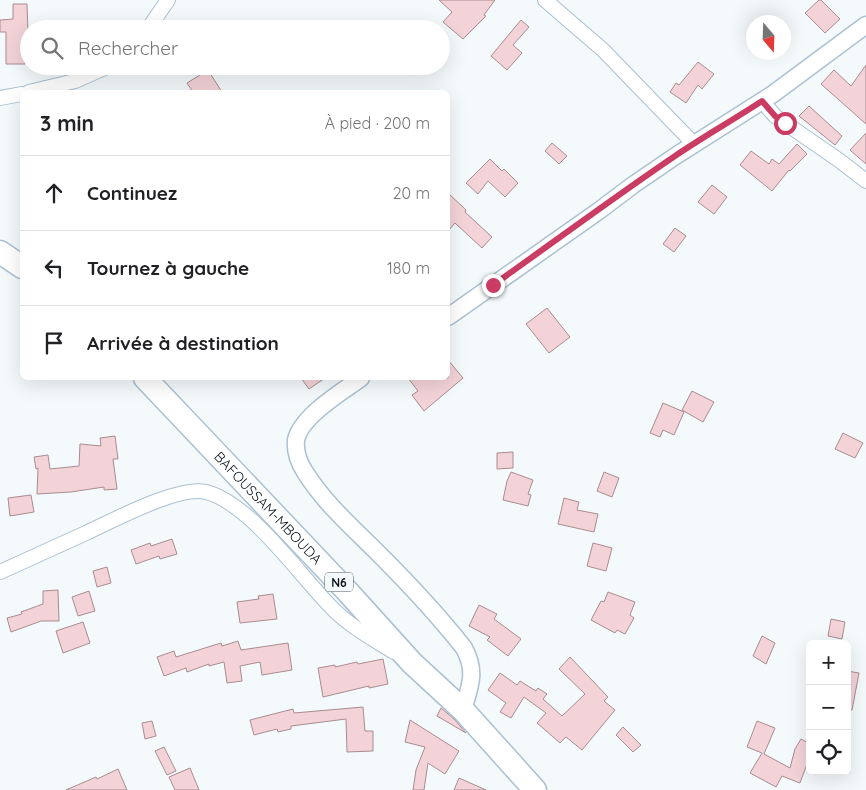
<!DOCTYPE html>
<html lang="fr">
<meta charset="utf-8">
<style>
:root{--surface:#fff;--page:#f6f6f6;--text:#202124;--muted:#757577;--line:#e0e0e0}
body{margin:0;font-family:Quicksand,sans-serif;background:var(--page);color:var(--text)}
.controls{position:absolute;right:15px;bottom:15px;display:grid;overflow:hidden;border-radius:8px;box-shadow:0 5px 20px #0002}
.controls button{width:45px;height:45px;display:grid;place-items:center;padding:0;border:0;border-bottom:1px solid var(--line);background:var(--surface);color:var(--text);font:25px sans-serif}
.compass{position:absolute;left:746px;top:15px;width:45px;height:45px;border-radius:50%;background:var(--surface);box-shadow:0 5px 20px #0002;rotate:161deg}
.stop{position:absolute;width:15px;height:15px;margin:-11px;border:4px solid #ca3c63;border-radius:50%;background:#fff}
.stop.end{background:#ca3c63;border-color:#fff;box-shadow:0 1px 5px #0008}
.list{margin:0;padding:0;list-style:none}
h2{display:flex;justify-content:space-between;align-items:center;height:65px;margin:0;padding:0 20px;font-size:21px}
h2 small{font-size:16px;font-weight:400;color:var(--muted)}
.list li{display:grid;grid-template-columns:32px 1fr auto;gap:15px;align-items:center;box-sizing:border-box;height:75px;padding:0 20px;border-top:1px solid var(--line)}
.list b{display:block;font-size:19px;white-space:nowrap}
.list em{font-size:16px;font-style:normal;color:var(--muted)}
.icon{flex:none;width:28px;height:28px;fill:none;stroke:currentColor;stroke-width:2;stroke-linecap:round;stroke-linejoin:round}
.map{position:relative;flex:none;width:866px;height:790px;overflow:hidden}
.search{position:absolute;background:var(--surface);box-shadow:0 5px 20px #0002;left:20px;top:20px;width:430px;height:55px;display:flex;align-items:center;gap:12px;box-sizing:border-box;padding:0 18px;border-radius:28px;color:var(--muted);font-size:19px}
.panel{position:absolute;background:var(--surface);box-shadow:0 5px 20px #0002;left:20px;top:90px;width:430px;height:290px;border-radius:8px}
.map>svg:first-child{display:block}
.building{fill:#f3d3d8;stroke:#a98c90}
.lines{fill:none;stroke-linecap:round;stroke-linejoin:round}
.minor-casing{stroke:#aac0d3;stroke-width:16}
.tertiary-casing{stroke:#aac0d3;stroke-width:19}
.trunk-casing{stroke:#aac0d3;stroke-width:25}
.minor{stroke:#fff;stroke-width:14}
.tertiary{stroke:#fff;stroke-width:16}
.trunk{stroke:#fff;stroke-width:22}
.route{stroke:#ca3c63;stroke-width:6}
.labels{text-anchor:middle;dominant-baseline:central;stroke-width:4.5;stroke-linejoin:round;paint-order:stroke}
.shield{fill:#f4f9fc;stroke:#50575c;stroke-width:1}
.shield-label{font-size:12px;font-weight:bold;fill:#0a1218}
.street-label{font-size:14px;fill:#0a1218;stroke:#f4f9fc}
</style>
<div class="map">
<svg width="866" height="790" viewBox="0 0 866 790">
<rect width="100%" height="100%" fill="#f4f9fc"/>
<path class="building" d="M439 0H495L484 15 486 16 463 39 443 22 452 12Z
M819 0H821L840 19 825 33 805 13Z
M13 4H27L29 58H25V64H6V32H0V20L13 19Z
M521 20 529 27 513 45 522 53 507 70 491 56Z
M698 62 714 74 702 89 698 85 686 103 670 92 676 83 679 85Z
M866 65V124L821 84 834 70 851 86Z
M208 70 222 92H193L187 83Z
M809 106 842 136 835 145 799 116Z
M866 133V164L850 150Z
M552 143 567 156 559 164 545 151Z
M797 144 807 154 790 171 789 170 772 191 740 165 751 151 769 164 772 159 779 164Z
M490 159 502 171 504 169 518 183 505 197 488 181 478 194 466 183Z
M712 185 727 197 714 214 698 202Z
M448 193 466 210 465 212 492 237 482 248 455 223 448 231Z
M675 228 686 236 674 252 663 244Z
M547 308 570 337 549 353 526 324Z
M448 360 463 378 424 411 412 395 418 391 408 378H448Z
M301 378H325L309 389Z
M692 391 714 402 703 422 682 410Z
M663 403 684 412 674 435 663 430 660 437 650 433Z
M843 433 863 443 855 458 835 449Z
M115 436 118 459H113L117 489 104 490V487L71 492 37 494 38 468 36 469 34 457 48 455 50 469 79 466 80 444 101 446 100 438Z
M513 452V468L497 469V453Z
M511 472 533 480 528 494 531 495 528 506 503 500 507 481Z
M604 472 619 478 612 497 597 491Z
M31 495 34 512 10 516 8 498Z
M564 498 579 502 577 510 598 514 594 532 558 524Z
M172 539 177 554 160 559 159 556 136 564 131 550 150 543 151 546Z
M593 543 612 548 606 571 587 566Z
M107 567 111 583 97 587 93 571Z
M58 590 59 621H41L11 632 7 618 22 614 21 612 43 604V591Z
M89 591 95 611 78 616 72 597Z
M608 592 635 602 630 615 634 618 625 634 617 630 615 633 591 620 601 601 604 602Z
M273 594 277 619 240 623 237 602 259 599 258 596Z
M479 605 497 614 494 619 521 639 508 656 487 640 490 637 469 626Z
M831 619 845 622 842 639 828 636Z
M83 622 90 643 63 653 56 631Z
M762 636 775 643 766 664 753 656Z
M238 641 241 650 288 643 292 670 262 675 260 662 240 666 242 681 227 683 224 662 209 666V664L187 672 186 668 164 676 157 657 174 651 176 657 221 643 222 646Z
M570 657 608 697 604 701 615 710 582 750 566 737 560 743 537 723 546 713 524 697 511 718 500 712 506 703 488 690 500 673 517 685 520 681 536 691 538 688 547 694 543 699 562 716 585 694 559 669Z
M383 659 388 684 369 688V686L323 697 318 668 335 665V667L357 662 358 664Z
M847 671 859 673 852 710 847 709Z
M363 707 365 731H373V751L347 752 346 719 291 726V729L278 732 277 729 254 735 250 720 293 709 294 713Z
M441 708 454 719 466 733 437 716Z
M410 720 459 751 445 774 428 763 424 790H413L416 770 425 747 405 742Z
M152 721 156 736 145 739 142 723Z
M757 721 775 728 764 754 790 768 795 749 801 739 810 744V756L800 783 782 776 776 787 750 773 762 753 747 747Z
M623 727 641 745 633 752 616 735Z
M164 747 176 771 167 775 155 751Z
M190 768 199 790H175L169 777Z
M118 769 127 790H66L96 777 97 779Z
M459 778 486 790H454Z"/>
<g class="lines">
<g class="minor-casing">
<path id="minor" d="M545 0 603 50 694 144
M148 29 168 0
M29 92 75 81 109 66
M0 98 22 94
M762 101 775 116 840 161 866 181
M0 572C29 559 57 546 86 533 112 521 179 485 206 492 250 503 300 576 333 609 351 627 373 639 394 652"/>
</g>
<g class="tertiary-casing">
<path id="tertiary" d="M448 317 600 210 633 185 677 155 773 94 866 25
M361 378C343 391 301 416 296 440 295 451 299 463 305 472 325 504 353 528 379 554 409 584 438 615 464 648 477 672 470 686 463 710"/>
</g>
<g class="trunk-casing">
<g id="trunk">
<path d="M0 252 22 267"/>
<path id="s1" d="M145 378 347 591 412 663 463 710 535 790"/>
</g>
</g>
<use href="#minor" class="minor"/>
<use href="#tertiary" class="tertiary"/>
<use href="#trunk" class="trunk"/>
</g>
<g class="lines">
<path class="route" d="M493 285C554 242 613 198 675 156 703 137 733 120 762 101L775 116 785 123"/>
</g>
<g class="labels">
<rect class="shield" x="325" y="572.5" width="28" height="19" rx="4"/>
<g class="shield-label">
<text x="339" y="582">N6</text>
</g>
<g class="street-label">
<text stroke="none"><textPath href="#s1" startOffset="179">BAFOUSSAM-MBOUDA</textPath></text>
</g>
</g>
</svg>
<div class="controls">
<button>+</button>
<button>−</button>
<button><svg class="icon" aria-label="locate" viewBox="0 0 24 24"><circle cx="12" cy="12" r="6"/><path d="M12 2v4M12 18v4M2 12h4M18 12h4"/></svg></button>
</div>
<svg class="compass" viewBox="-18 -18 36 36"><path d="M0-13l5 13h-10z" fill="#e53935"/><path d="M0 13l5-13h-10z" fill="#757577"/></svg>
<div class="stop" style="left:785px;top:123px"></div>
<div class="stop end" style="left:493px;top:285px"></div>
<div class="search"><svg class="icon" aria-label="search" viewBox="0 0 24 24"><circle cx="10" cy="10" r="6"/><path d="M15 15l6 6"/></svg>Rechercher</div>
<section class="panel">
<h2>3 min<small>À pied · 200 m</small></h2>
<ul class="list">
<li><svg class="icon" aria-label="ahead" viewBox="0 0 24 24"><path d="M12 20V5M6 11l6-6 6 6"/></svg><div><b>Continuez</b></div><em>20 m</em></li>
<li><svg class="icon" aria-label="left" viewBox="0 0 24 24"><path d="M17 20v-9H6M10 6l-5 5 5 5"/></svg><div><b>Tournez à gauche</b></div><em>180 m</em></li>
<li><svg class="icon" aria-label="arrive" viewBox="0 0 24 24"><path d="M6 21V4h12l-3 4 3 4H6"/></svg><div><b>Arrivée à destination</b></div></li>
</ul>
</section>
</div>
